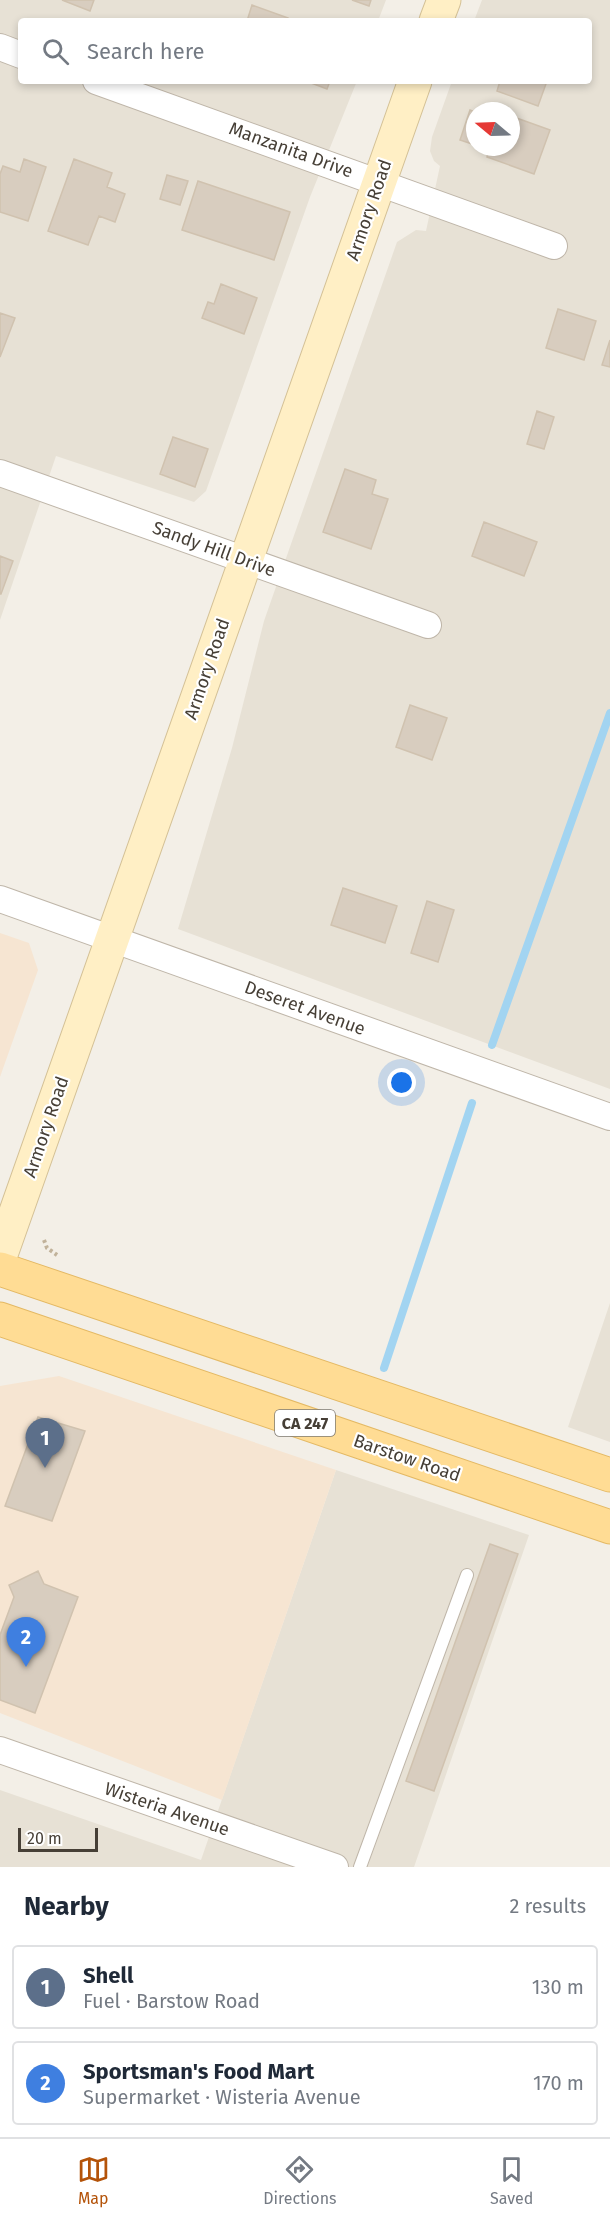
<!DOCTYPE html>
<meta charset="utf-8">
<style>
:root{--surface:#fff;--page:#f2f2f3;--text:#1f2937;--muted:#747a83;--line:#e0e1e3;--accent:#b45309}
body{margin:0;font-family:"Fira Sans",sans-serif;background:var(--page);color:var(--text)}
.compass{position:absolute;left:466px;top:102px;width:54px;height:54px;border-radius:50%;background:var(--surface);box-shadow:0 3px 9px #0003;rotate:289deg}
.scale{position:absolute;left:18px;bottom:15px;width:80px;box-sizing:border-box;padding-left:6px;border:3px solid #463f36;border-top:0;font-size:16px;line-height:21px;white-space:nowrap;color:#463f36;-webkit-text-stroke:4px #fff;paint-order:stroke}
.you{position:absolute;left:402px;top:1083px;width:21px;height:21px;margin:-15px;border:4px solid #fff;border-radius:50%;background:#1a73e8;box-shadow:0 0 0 9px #1a73e833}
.badge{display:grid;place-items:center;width:39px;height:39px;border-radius:50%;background:var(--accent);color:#fff;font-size:20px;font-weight:700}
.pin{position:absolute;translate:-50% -50px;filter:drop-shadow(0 2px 3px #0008)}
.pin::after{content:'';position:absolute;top:32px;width:21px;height:18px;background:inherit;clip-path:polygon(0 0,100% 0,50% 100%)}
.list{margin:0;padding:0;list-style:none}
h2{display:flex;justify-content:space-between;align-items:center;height:78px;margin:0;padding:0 24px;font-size:26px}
h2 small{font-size:20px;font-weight:400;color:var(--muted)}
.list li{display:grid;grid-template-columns:39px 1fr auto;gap:18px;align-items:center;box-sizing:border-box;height:84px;margin:0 12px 12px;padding:0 12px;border:2px solid var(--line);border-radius:6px}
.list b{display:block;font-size:22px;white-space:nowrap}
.list p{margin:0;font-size:20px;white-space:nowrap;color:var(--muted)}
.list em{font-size:20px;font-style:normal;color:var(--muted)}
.icon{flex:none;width:33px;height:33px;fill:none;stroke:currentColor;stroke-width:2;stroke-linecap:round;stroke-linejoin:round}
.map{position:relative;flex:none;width:610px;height:1867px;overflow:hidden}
.search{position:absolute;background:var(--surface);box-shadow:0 3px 9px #0003;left:18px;right:18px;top:18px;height:66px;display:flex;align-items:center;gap:15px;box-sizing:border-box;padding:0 21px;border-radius:6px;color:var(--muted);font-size:22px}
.sheet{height:270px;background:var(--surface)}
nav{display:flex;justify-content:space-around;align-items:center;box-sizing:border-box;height:84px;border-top:2px solid var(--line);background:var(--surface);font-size:16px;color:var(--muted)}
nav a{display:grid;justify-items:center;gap:3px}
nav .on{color:var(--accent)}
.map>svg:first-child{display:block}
.residential{fill:#e7e1d5;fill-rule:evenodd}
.commercial{fill:#f6e5d2}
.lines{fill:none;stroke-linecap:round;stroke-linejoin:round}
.stream{stroke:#a2d4f1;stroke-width:8}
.building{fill:#d8cdbf;stroke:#d0c2af;stroke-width:1.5}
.lane-casing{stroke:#bfb6a9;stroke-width:14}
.street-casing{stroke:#bfb6a9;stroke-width:28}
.secondary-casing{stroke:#d4c196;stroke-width:35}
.primary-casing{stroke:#e4b964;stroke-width:35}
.path{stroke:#c1b29a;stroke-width:4;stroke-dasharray:3 3;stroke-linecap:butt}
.lane{stroke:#fff;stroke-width:12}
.street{stroke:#fff;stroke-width:26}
.secondary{stroke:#ffefc5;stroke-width:33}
.primary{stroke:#ffdc94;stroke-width:33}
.labels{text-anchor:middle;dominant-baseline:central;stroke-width:4.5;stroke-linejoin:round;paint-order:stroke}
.shield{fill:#fff;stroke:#7e7972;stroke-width:1.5}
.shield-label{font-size:16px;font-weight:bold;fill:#463f36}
.street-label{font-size:18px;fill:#463f36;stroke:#fff}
</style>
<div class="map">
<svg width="610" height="1867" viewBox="0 0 610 1867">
<rect width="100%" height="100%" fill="#f3efe7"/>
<path class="residential" d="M0 0H386L378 21H21V81H357L310 197 206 491 194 502 56 456 0 620Z
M482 0H610V1089L178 929 232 748 264 621 397 242 416 230 426 231 440 166 434 161 430 151 432 137 452 81H589V21H474ZM475 111H511V147H475Z
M610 1303V1442L568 1427Z
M336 1470 529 1535 414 1867H0V1790L201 1860Z"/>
<path class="commercial" d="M0 933 29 943 38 970 0 1077Z
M59 1376 336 1470 222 1800 0 1713V1386Z"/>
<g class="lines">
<path class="stream" d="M492 1045 610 713
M384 1368 472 1103"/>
</g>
<path class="building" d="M62 0H94L90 11Z
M352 0H371L369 6Z
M252 5 288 18 287 21H247Z
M306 81H330L327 89Z
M500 81H547L538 106 497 91Z
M470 110 475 112V145L460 140Z
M511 116 550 130 534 174 487 157 489 150 481 147H511Z
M24 159 46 167 28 221 0 212V174L3 166 20 172Z
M74 159 112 173 107 187 125 194 115 222 99 216 88 245 48 231Z
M167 175 188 181 180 205 160 199Z
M198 181 290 212 274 260 182 230Z
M221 284 257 298 244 334 202 318 208 302 214 304Z
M558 309 596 321 584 360 546 348Z
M0 313 15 318 0 357Z
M610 340V367L602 365Z
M537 411 554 417 544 449 527 444Z
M173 437 208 449 195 487 160 474Z
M345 469 376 480 372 494 388 499 371 549 323 532Z
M484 522 537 542 524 576 472 556Z
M0 556 13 561 1 594H0Z
M410 705 447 718 432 760 396 747Z
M343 888 397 906 385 943 331 925Z
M427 901 454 910 438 962 411 953Z
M38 1417 85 1431 52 1521 5 1506Z
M490 1544 518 1554 434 1791 406 1781Z
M38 1571 44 1584 78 1597 35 1713 0 1700V1635L14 1597 9 1585Z"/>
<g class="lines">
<g class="lane-casing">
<path id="lane" d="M360 1867 467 1575"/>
</g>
<g class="street-casing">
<path id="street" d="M0 47 21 55
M96 81 554 246
M0 473 428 625
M0 899 610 1117
M0 1750 335 1867"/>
</g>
<g class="secondary-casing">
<path id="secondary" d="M436 21 444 0
M0 1257 415 81"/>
</g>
<g class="primary-casing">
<path id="primary" d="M0 1269 610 1475
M0 1319 610 1527"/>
</g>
<path class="path" d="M44 1240 47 1248 57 1255"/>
<use href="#lane" class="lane"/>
<use href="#street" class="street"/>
<use href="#secondary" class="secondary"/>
<use href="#primary" class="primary"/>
</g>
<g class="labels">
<rect class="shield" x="275" y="1410" width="60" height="26" rx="4.5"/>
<g class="shield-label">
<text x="305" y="1423">CA 247</text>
</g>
<g class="street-label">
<text transform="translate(291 150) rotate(20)">Manzanita Drive</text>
<text transform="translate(369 210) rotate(-71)">Armory Road</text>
<text transform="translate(214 549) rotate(20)">Sandy Hill Drive</text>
<text transform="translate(207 669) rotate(-71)">Armory Road</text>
<text transform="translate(305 1008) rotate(20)">Deseret Avenue</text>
<text transform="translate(46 1127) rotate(-71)">Armory Road</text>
<text transform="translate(407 1458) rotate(19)">Barstow Road</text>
<text transform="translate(167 1809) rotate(19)">Wisteria Avenue</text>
</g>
</g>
</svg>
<svg class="compass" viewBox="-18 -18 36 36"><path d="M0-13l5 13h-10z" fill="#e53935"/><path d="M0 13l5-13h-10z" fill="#747a83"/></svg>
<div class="scale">20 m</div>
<div class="you"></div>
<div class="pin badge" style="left:45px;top:1468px;background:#5c6f8a">1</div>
<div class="pin badge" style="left:26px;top:1667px;background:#3f7fe0">2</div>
<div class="search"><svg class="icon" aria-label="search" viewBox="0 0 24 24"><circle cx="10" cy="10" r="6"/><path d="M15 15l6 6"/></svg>Search here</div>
</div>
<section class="sheet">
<h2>Nearby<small>2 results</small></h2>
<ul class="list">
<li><span class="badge" style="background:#5c6f8a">1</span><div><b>Shell</b><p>Fuel · Barstow Road</p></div><em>130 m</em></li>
<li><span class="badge" style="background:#3f7fe0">2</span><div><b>Sportsman's Food Mart</b><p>Supermarket · Wisteria Avenue</p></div><em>170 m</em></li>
</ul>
</section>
<nav>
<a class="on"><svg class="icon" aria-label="map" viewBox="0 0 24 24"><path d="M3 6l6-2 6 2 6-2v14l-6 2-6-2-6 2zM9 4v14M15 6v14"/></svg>Map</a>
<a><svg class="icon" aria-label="directions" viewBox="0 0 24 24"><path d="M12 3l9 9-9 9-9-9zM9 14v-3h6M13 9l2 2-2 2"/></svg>Directions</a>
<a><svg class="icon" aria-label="saved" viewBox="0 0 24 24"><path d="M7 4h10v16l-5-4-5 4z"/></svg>Saved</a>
</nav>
